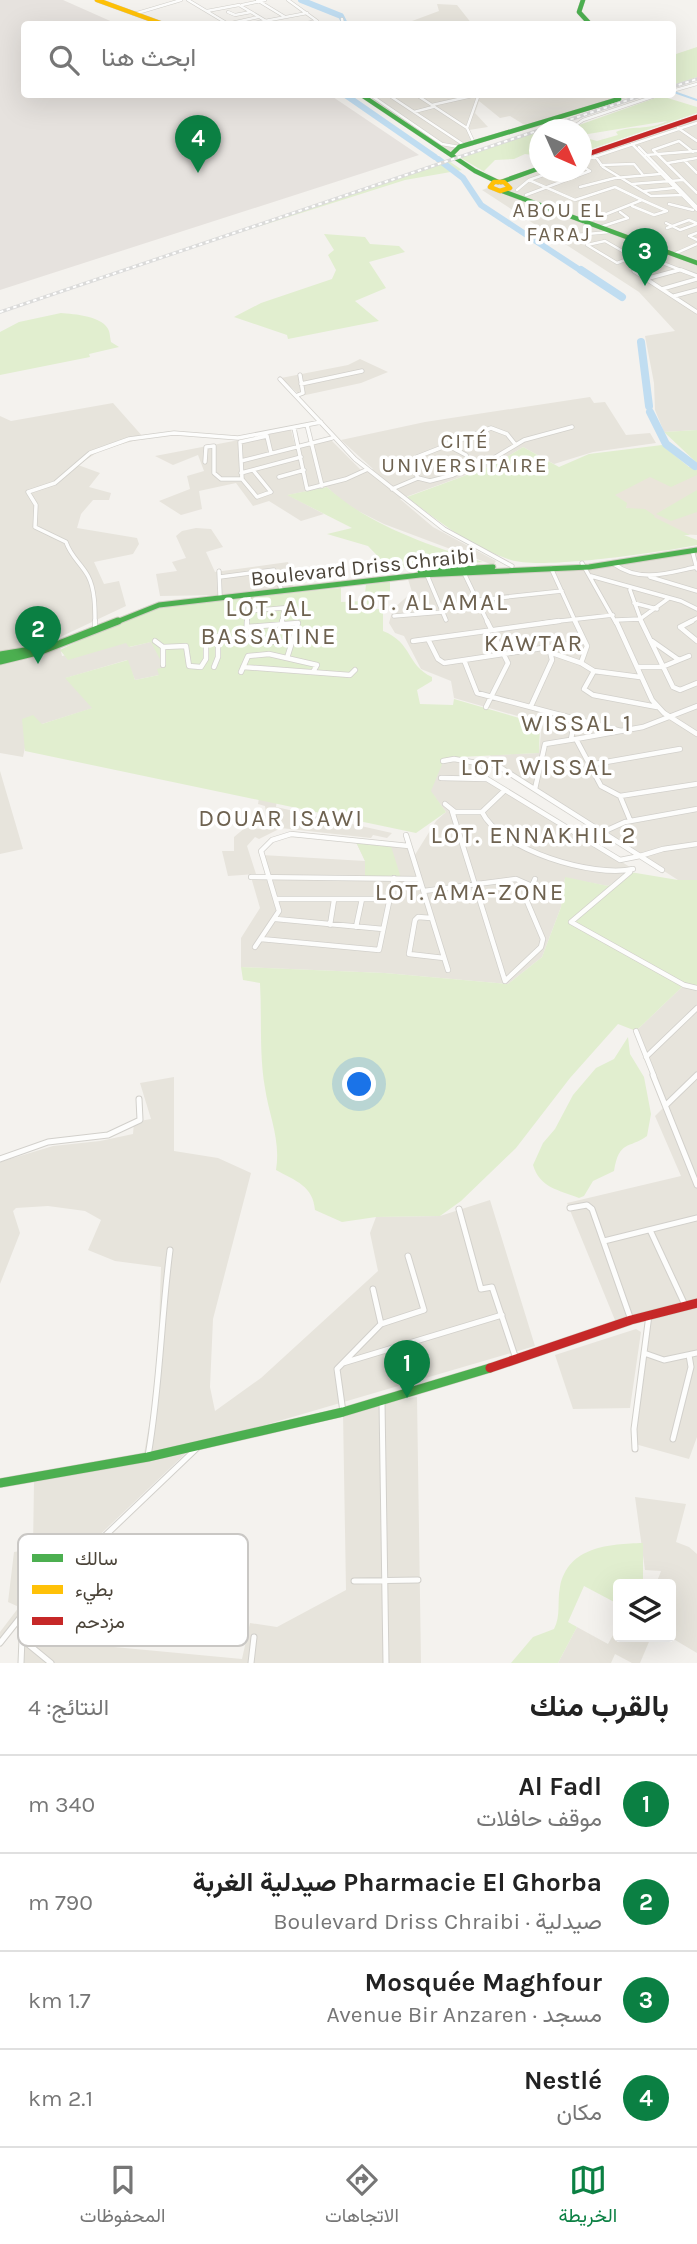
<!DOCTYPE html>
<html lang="ar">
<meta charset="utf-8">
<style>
:root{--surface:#fff;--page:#f2f2f2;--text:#222;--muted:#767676;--line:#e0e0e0;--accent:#0b8043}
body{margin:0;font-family:Karla,Vazirmatn,sans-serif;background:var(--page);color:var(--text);direction:rtl}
.controls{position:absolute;right:21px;bottom:21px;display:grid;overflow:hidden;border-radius:7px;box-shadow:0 7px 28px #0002}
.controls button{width:63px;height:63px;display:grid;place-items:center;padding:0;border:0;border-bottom:2px solid var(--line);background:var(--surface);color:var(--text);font:35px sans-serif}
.compass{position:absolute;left:529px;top:119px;width:63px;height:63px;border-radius:50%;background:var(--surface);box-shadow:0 7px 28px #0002;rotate:135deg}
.you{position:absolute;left:360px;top:1085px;width:24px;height:24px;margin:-18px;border:5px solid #fff;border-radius:50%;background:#1a73e8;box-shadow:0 0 0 10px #1a73e833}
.badge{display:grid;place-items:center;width:46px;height:46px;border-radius:50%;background:var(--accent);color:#fff;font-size:23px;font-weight:700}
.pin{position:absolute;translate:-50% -58px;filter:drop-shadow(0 2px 4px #0008)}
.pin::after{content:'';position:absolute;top:37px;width:24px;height:21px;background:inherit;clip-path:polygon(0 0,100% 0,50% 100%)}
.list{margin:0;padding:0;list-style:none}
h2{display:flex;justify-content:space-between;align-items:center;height:91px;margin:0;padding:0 28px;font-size:30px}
h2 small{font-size:23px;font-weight:400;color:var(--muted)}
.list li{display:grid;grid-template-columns:46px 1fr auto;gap:21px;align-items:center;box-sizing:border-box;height:98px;padding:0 28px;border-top:2px solid var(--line)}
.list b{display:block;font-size:26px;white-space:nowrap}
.list p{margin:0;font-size:23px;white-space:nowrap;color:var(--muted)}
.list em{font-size:23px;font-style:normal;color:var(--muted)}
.icon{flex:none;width:38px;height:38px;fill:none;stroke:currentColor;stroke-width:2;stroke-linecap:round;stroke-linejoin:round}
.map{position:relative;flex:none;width:697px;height:1663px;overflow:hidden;direction:ltr}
.search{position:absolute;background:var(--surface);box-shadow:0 7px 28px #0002;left:21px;right:21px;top:21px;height:77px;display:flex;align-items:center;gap:18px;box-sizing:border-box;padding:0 24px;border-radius:7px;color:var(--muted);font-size:26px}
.sheet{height:483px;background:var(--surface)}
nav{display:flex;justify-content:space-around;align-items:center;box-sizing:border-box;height:98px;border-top:2px solid var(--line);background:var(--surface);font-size:19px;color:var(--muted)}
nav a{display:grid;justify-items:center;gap:4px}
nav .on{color:var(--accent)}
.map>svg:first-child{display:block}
.residential{fill:#e7e4dc}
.industrial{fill:#e6e2de}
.education{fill:#eae5da}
.green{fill:#e1eecf}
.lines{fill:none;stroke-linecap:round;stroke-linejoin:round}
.stream{stroke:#c0ddf1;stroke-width:2}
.river-far1{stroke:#c0ddf1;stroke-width:6}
.river{stroke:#c0ddf1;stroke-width:8}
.street-tunnel{stroke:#d2cfca;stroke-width:2.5;stroke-dasharray:2.5 1;stroke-linecap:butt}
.street-far3-casing{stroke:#d2d0cb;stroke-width:3.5}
.street-far2-casing{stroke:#d2d0cb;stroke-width:5}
.street-far1-casing{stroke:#d2d0cb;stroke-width:6}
.street-casing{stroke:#d2d0cb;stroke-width:7}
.fast-far3-casing{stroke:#d3cfc5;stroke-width:5}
.fast-far2-casing{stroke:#d3cfc5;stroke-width:7}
.fast-far1-casing{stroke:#d3cfc5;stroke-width:9}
.fast-casing{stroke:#d3cfc5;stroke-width:10}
.slow-casing{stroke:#d3cfc5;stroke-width:5}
.jam-far1-casing{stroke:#d3cfc5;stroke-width:5}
.jam-casing{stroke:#d3cfc5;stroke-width:10}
.street-far3{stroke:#fdfdfc;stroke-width:2.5}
.street-far2{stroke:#fdfdfc;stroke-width:3.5}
.street-far1{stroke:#fdfdfc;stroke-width:4.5}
.street{stroke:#fdfdfc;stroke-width:5}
.fast-far3{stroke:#4caf50;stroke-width:4.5}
.fast-far2{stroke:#4caf50;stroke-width:5}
.fast-far1{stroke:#4caf50;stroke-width:7}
.fast{stroke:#4caf50;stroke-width:9}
.slow{stroke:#ffc107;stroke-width:4.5}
.jam-far1{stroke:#c62828;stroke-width:4.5}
.jam{stroke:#c62828;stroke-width:9}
.rail-casing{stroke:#dbdbda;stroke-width:3.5}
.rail{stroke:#fff;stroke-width:2;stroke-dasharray:3.5;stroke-linecap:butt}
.labels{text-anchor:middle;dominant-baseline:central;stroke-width:7;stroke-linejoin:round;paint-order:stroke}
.far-quarter-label{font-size:21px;letter-spacing:2px;fill:#6e6250;stroke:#fff}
.street-label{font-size:21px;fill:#4b4439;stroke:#fff}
.quarter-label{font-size:24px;letter-spacing:2px;fill:#6e6250;stroke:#fff}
.key{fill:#fff;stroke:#c9c7c4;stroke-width:2}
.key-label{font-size:19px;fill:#4b4439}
</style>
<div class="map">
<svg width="697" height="1663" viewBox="0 0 697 1663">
<rect width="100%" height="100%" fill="#f4f2ee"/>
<path class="residential" d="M437 4 457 5 472 24 489 22 494 24H404L439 11Z
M618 94 626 98 531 129 510 116 500 118 479 101 475 113 488 127 469 130 474 143 461 146 452 154 360 95Z
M697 118V430L664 432 655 410 654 383 645 336 675 331 639 292 482 190 539 170 582 172V156Z
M360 359 388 372 361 383 301 396 281 378 348 365Z
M590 397 594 403 605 402 626 435 650 433 656 443 593 452 554 464 523 447 494 465 400 499 433 527 496 561 493 565 384 524 346 505 327 487 288 495 324 514 301 521 269 501 253 506 236 483 199 491 202 509 181 515 159 501 190 489 187 476 204 471 198 455 173 465 155 456 291 430 296 449 331 440 364 473 373 469 341 440 425 422Z
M113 403 144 438 101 450 78 465 100 473 89 487 111 493 109 500H93L81 514 77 528 137 538 139 544 133 554 94 562 104 584 119 581 126 606 58 638 62 656 126 642 130 647 170 637 233 635 229 598 293 592V607L159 675 135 680 127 660 66 678 93 708 42 724 23 719 26 743 23 757 0 753V416L11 421Z
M196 528 211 529 223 547 206 552 215 572 288 562 294 588 220 595 160 596 156 574 177 571 172 562 186 558 176 536 182 531Z
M697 550V880H678L494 762 490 755 539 753 542 723 454 698 451 681 421 669 404 636 395 633 389 623 393 609 412 592 407 576 589 567Z
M454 759 477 764 481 773 633 869 608 886 565 878 561 907 542 957 508 984 385 973 241 967V938L260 908 251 877H269L262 855 365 861 356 842 409 846 413 858 436 821 446 812 430 791 443 761Z
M0 771 23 849 0 854Z
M259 798 277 799 276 807 392 833 387 838 373 835 371 838 281 828 259 839 255 837 247 846 256 874 228 876 222 851H234V837L246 827 260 829 267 819 265 806 258 804Z
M684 985 697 988V1437L689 1459 635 1444 649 1316 617 1325 567 1203 681 1176 655 1116 666 1105 636 1031Z
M174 1077V1151L218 1158 251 1173 213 1319 210 1387 215 1411 261 1378 378 1271 370 1233 376 1217 440 1216 490 1200 535 1346 245 1431 144 1454 157 1380 161 1267 115 1261 88 1250 101 1220 85 1211 48 1206 16 1208 13 1211 20 1233 0 1284V1162L53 1146 100 1141 133 1134 134 1122 151 1119 140 1083Z
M636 1329 641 1332 630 1408 573 1409 555 1355Z
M417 1397 421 1663H21L23 1614 45 1592 83 1629 114 1647 242 1659 250 1623 277 1627 346 1590 343 1412 382 1401Z
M183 1451 186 1453 30 1601 0 1638V1632L19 1607 8 1602 14 1552 33 1549 34 1482Z
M635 1497 686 1504 676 1542 689 1547 697 1554V1653L670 1637 671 1584H656L661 1571 645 1570Z
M618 1626V1637H651L640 1663H632L615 1654 611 1663H558L577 1627 608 1644Z"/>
<path class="industrial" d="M0 0H63L117 24H24V94L330 95 419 155 0 290Z"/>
<path class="education" d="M697 466V535L680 534 600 495 621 483Z"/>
<path class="green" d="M697 47V77L673 85V55Z
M661 96 697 107V113L582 152V137L597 141 618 135 616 132C631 125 648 131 667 121L582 135V130H573L579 125Z
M539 131V156L525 154 514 159 495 160 484 171 497 179 459 157Z
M449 161 462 170 405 180 137 265Z
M324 234 365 237 370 244 399 246 405 252 369 262 386 288 355 301 379 321 288 339 287 335 234 317 261 303 332 279 336 270 328 255 334 250Z
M61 313C74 314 104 316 109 331 110 334 110 338 111 342L119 347 89 354 90 357 0 375V332L19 322Z
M697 430V463L664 432Z
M662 445 689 467 697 466V475L671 487 650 477 615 495 627 503 626 508 645 509 655 516 654 517 690 535H684L697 540V545C662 552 541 570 511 560 472 548 438 521 407 497L494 465 523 447 559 467 589 454Z
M327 487C368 525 430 546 483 562L390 569 368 546 327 534 352 528 287 495Z
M697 490V512L671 521 656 514Z
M390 581V599L374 598V609H383V631C413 643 406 665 432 677V681L417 690 420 704 453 705 454 699 540 724 539 753 460 757 443 762 431 791 446 812 416 833 25 751 22 719 33 715 42 724 92 708 65 678 128 660 135 680 159 675 157 669 164 667 151 642 129 647 126 643 68 660 60 650 129 616 165 605 341 588V602L364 601 366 585Z
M356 842 390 843 401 878 365 877V861Z
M630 872 678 880H697V988L684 985 636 1031 618 1024 570 1078 516 1148 461 1201 440 1216 376 1217 342 1222 315 1210C313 1186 296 1181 276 1170 281 1140 269 1116 265 1088 259 1054 262 1018 260 983L243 980 241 967 385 973 508 984 542 957 561 907 565 877 608 886Z
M628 1037 630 1054 644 1077 651 1114 647 1136C629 1149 619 1140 614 1171L593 1181 584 1196 579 1198C559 1190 540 1188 533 1165L543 1143 555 1129 573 1095 596 1068 614 1059Z
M643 1543V1582L618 1584V1604L584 1586 568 1622 577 1627 558 1663H511L533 1637 554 1629C561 1616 557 1602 560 1587 568 1546 610 1544 643 1543Z"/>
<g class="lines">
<path class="stream" d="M674 92 697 100"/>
<path class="river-far1" d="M301 0 341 16 345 24
M344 94 435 157
M438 159 463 178 481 205 583 272"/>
<path class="river" d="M581 270 622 297
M641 342 649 406
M650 412 666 444 695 466"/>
<path class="street-tunnel" d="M565 119 566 123"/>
<g class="street-far3-casing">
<path id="street-far3" d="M188 0 228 24
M257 0 285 17
M288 0 317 21 302 24
M242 5 265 0
M207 11 239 5 266 21
M228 12 235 15 251 12
M134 14 181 0
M342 19 343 24
M227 24 258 17
M249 24 307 13
M672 91 697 84
M369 94 442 144 459 147
M387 94 464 145
M415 94 467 128
M432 105 481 94
M414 112 433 107
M678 128 697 141
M569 130 583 120 661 94
M474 143 467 128 479 94
M632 144 697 210
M639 147 697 207
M693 152 679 141 653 150 697 193
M646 155 697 151
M595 156 603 167 651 196 685 195
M582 161 697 123
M685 161 697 173
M668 163 697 158
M601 165 634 164 643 175
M529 180 575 200 615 187 642 200
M632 184 683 180
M580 187 615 178 660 174
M517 190 529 180 552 172
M644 191 674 188
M526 195 590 171 582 166
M669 204 693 210
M584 223 642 200 667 211 654 215 632 206
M666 223 680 230 697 224
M600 227 628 218 620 212
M667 228 689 220 696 223
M697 233 689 236 697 240
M564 236 610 232
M605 241 633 257 617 263 587 245Z
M674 254 697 244
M633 257 659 246
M635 272 660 262 686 272
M672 272 679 270"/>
</g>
<g class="street-far2-casing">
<path id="street-far2" d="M637 270 634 271 697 312
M681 270 697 276
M645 279 679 270
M662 289 697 279
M674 296 697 290
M280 379 355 459 444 529 512 566
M301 384 362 371
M298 395 303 393 300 375
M307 425 322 486
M294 428 307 489 346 479 368 469
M449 446 466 455 471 467
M241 461 332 438
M205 462 206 447 214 446V473L221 479H242
M253 470 271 492 257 497 242 479 240 442 267 436 271 453
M241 473 301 457
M279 477 304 470
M418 478 411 465 417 457 491 428 507 434 515 444
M392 489 418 478 430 481 453 475 494 458 524 440 572 427
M692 550 697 569
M582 563 616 623
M614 564C640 583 668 573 696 567
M551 568 576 623
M219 571 220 595
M464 573 488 623
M427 575 446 620
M591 576 681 601 697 609
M220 577 274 570 281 589
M650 577 697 591
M630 590 642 623
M479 600 562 591
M634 603 657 609
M248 611 293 607
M394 616 443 612
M616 620 640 619 669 598
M95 623C95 608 95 589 88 576 81 563 71 557 66 542L35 527 36 505 28 492 55 483 90 453 129 439 174 433 238 438 321 422
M247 623 249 597
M282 623 284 608
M542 623 613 615
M688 623 697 618"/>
</g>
<g class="street-far1-casing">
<path id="street-far1" d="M95 621V626
M247 621 246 640 292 643
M575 621 587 646 581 663 594 671
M616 621 652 700 664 713 697 734
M641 621 673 687 680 690 697 683
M692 621 680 627 697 641
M282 624V621
M247 627 298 623 287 658
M428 639 438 659 444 663 549 647
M155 641 163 647 186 646 189 666 201 667 206 659V636
M206 641 246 640
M413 641 559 621
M163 647V665
M552 653 581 663
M464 660 477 693 621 731
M679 660 689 656
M214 667 218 657V636
M243 667 350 675 355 670
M637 667H662L679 660 652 641
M241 672 248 656 269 654 317 665 313 672
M640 677 594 671 584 689 593 695 657 707
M531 706 552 660 549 647 583 642
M486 707 508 663 487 621
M571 739 575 719
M443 761 454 759 477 763
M484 762 498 766 640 856 620 860 487 779 475 765Z
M589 765 680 749
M441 778 486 779
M535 789 545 744 576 739
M505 790 482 812C500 850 594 878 633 869
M620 796 601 786 576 739 643 727 697 706
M445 804 455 812H482
M452 811 505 981 541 947 543 939 526 899 535 879
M630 820 620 796 697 784
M406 835 448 970
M585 840 625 822 697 809
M640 856 662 870
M640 856 663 849 697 844
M630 872 571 922 684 985 697 988
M251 877 419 879
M424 891 516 879 532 886
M277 899H390
M431 918 418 917 415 920 409 954 444 958
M276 919 383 929
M330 925 334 900
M356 927 362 899
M261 939 379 950 394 878
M255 947 279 911 261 851 272 840 291 834 409 846
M636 1031 654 1076
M646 1057 697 1008"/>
</g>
<g class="street-casing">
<path id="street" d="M653 1075 697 1185
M666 1105 697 1075
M0 1159 48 1142 108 1135 140 1120 139 1099
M570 1208 587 1205 592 1209 631 1320
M459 1209 481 1289 492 1287 516 1359
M650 1230 685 1305
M604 1241 697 1218
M373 1289 381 1324 424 1310 408 1256
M644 1353 664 1360 697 1353
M343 1363 502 1315
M382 1402 386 1663
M343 1412 337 1369 381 1324
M673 1439 691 1367 689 1355
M635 1449 634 1429 649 1315
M148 1456C160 1388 161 1319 170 1250
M354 1581 418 1580
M23 1640 51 1663
M0 1643 23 1614
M21 1663 23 1614 197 1448
M251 1663 254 1637"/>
</g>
<g class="fast-far3-casing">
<path id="fast-far3" d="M583 0 579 12 590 24
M360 94 475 171 498 182
M452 154 459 147 619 99 614 94
M501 182 540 168
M502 191 697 263"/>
</g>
<g class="fast-far2-casing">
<path id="fast-far2" d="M420 571 493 567
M114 623 159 605 420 575 589 567 697 550"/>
</g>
<g class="fast-far1-casing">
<path id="fast-far1" d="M0 655 43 648
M0 661 41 651 118 621"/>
</g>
<g class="fast-casing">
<path id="fast" d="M0 1483 148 1457 343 1412 490 1368"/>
</g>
<g class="slow-casing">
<path id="slow" d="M97 0 163 24
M494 182H504L510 188 500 191 490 187Z"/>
</g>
<g class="jam-far1-casing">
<path id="jam-far1" d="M582 156 697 117"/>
</g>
<g class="jam-casing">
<path id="jam" d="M490 1368 631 1320 697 1303"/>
</g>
<use href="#street-far3" class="street-far3"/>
<use href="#street-far2" class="street-far2"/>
<use href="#street-far1" class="street-far1"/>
<use href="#street" class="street"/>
<use href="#fast-far3" class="fast-far3"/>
<use href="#fast-far2" class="fast-far2"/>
<use href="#fast-far1" class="fast-far1"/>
<use href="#fast" class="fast"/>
<use href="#slow" class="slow"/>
<use href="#jam-far1" class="jam-far1"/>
<use href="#jam" class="jam"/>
<g class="rail-casing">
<path id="rail" d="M672 87 697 79
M0 312 646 94"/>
</g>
<use href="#rail" class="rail"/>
</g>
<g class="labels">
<g class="far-quarter-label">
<text x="559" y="210">ABOU EL<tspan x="559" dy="24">FARAJ</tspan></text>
<text x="465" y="441">CITÉ<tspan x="465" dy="24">UNIVERSITAIRE</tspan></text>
</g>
<g class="street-label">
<text transform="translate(363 567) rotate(-6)">Boulevard Driss Chraibi</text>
</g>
<g class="quarter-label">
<text x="428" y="602">LOT. AL AMAL</text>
<text x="269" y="608">LOT. AL<tspan x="269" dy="28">BASSATINE</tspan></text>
<text x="534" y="643">KAWTAR</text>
<text x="577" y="723">WISSAL 1</text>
<text x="537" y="767">LOT. WISSAL</text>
<text x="281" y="818">DOUAR ISAWI</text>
<text x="534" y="835">LOT. ENNAKHIL 2</text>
<text x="470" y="892">LOT. AMA-ZONE</text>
</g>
</g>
<rect x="18" y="1534" width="230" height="112" rx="10" class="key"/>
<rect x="32" y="1554" width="31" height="8" fill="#4caf50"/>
<rect x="32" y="1585" width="31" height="9" fill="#ffc107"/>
<rect x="32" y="1617" width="31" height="8" fill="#c62828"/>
<g class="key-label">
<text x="75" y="1565">سالك</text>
<text x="75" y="1596">بطيء</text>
<text x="75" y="1628">مزدحم</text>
</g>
</svg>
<div class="controls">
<button><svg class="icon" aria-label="layers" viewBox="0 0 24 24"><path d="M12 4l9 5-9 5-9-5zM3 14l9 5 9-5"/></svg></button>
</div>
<svg class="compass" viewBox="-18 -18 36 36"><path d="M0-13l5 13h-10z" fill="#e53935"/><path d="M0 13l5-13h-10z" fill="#767676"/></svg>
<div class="you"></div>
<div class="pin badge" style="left:407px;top:1398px">1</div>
<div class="pin badge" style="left:38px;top:664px">2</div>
<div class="pin badge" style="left:645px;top:286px">3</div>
<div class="pin badge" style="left:198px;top:173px">4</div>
<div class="search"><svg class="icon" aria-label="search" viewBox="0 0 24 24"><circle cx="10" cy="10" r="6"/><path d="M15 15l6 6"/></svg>ابحث هنا</div>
</div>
<section class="sheet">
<h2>بالقرب منك<small>النتائج: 4</small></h2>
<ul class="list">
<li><span class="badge">1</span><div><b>Al Fadl</b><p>موقف حافلات</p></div><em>340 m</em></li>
<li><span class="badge">2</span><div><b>Pharmacie El Ghorba صيدلية الغربة</b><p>صيدلية · Boulevard Driss Chraibi</p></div><em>790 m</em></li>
<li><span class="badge">3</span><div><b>Mosquée Maghfour</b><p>مسجد · Avenue Bir Anzaren</p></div><em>1.7 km</em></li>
<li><span class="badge">4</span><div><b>Nestlé</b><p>مكان</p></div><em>2.1 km</em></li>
</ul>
</section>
<nav>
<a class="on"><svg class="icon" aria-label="map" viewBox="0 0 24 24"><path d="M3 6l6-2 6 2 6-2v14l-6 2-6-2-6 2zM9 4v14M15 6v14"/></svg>الخريطة</a>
<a><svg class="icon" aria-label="directions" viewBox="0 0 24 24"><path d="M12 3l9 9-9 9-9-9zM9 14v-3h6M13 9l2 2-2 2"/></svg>الاتجاهات</a>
<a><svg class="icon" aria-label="saved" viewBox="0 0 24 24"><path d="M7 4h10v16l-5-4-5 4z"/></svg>المحفوظات</a>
</nav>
